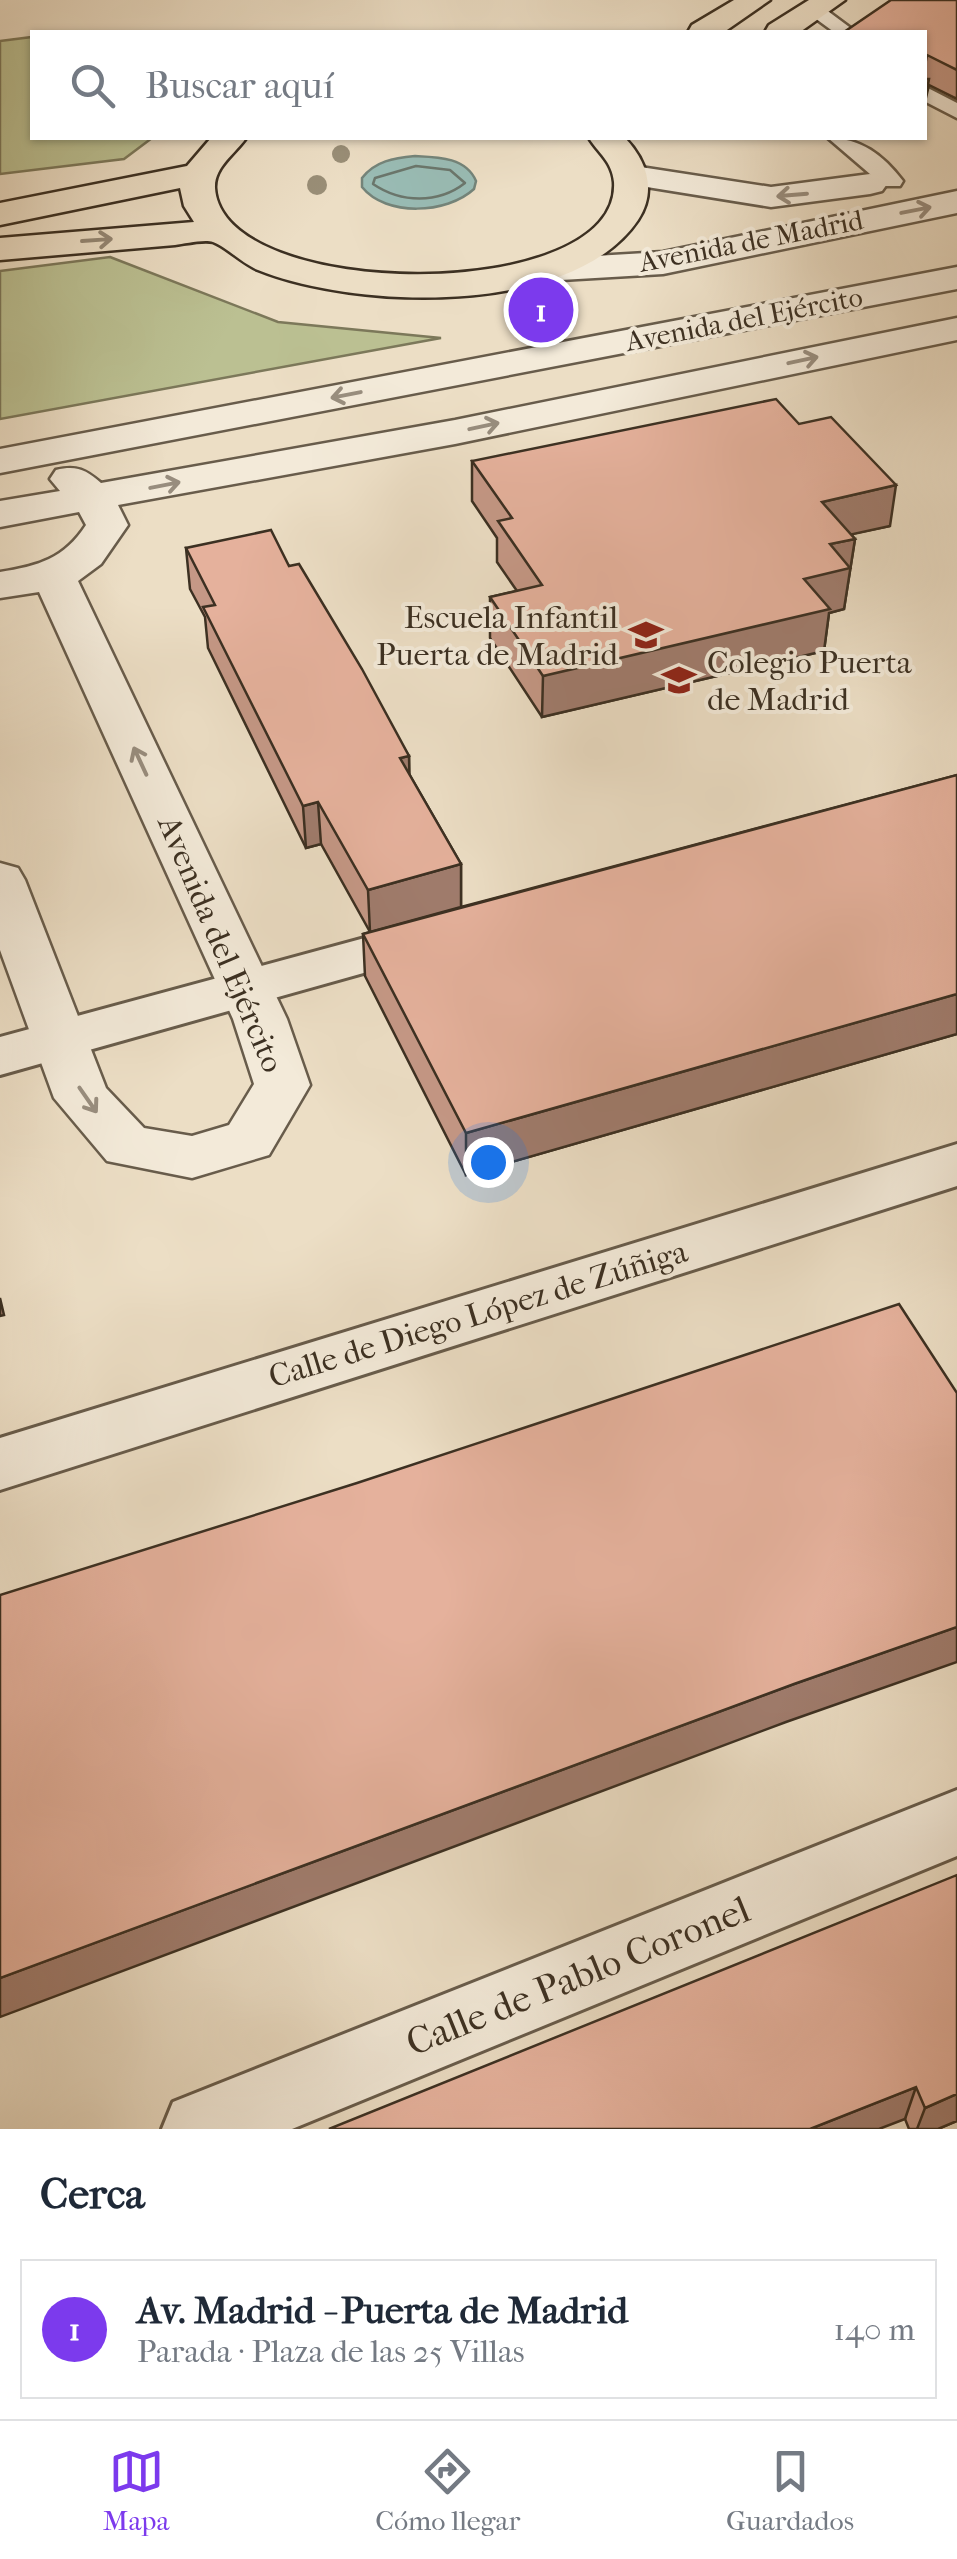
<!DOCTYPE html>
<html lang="es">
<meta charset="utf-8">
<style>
:root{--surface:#fff;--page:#f2f2f3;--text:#1f2937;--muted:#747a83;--line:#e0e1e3;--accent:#7c3aed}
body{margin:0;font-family:"IM FELL French Canon",serif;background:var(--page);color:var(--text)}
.you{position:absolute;left:488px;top:1162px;width:35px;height:35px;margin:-25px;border:8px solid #fff;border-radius:50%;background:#1a73e8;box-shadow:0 0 0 15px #1a73e833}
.badge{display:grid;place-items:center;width:65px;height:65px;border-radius:50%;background:var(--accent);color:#fff;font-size:32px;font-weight:700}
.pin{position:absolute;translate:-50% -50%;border:5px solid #fff;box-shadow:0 2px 10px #0006}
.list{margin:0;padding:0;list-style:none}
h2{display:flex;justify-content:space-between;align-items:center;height:130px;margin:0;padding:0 40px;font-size:42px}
h2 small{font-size:32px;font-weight:400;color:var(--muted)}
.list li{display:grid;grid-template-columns:65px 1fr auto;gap:30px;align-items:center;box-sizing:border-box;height:140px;margin:0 20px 20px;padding:0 20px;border:2px solid var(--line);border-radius:0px}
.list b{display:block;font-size:38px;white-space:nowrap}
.list p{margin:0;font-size:32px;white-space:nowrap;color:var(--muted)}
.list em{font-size:32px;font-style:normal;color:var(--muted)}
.icon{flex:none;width:55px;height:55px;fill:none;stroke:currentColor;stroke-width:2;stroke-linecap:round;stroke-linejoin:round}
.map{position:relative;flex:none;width:957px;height:2129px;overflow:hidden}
.search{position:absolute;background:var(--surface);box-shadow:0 2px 8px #0004;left:30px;right:30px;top:30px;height:110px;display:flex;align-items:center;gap:25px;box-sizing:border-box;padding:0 35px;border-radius:0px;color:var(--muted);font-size:38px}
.sheet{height:290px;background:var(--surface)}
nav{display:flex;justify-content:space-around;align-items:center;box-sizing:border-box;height:140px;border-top:2px solid var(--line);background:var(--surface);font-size:28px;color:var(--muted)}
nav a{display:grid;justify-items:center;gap:5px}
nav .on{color:var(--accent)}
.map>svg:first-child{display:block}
.green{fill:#bbc092;stroke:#7c785a;stroke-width:2.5}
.water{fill:#99bcb5;stroke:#74847a;stroke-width:2.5}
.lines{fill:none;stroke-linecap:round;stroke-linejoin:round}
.shore{stroke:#6a766c;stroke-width:2.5}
.service-casing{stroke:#685c4b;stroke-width:5}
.pedestrian-casing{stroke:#685c4b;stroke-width:6}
.minor-casing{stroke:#685c4b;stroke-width:5}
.primary-casing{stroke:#3c3022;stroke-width:5}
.service{fill:#f3ead9;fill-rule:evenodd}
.pedestrian{fill:#f3ead9;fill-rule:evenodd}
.minor{fill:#f3ead9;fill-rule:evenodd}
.primary{fill:#ecdec5;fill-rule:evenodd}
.tree{fill:#998e77}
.wall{fill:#c59886;stroke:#3c3022;stroke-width:2.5}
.shaded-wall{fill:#a07c6d;stroke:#3c3022;stroke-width:2.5}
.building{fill:#e5b19c;stroke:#3c3022;stroke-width:2.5}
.oneway{stroke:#988d7e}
.oneway2{stroke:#948774}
.labels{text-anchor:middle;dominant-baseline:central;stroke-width:8;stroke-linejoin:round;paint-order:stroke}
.far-street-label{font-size:28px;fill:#3c3022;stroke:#f3ead9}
.poi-label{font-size:32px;fill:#3c3022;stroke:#f3ead9;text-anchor:end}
.street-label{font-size:32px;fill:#3c3022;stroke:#f3ead9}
.near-street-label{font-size:38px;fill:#3c3022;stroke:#f3ead9}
</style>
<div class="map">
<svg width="957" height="2129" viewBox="0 0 957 2129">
<rect width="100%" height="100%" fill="#ecdec5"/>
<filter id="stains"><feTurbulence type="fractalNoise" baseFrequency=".002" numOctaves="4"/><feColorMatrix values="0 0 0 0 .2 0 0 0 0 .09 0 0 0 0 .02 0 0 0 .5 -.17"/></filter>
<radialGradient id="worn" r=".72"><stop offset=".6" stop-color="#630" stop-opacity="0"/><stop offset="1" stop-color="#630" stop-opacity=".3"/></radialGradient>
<path class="green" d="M32 37V138H152L124 159 0 174V41Z
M110 257 278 322 441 338 0 419V271Z"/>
<path class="water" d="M415 156C437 157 466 157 476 181L474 189C447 214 386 217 362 187V178C375 161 394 158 415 156Z"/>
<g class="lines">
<path class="shore" d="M416 166 450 170 465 183C438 204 401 203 373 184L375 178Z"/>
<g class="service-casing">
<path id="service" d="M814 4 821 6 856 32H834L804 10Z
M924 86 957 103V118L924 101Z
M828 138C861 138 883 155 903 181L900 186H884Z"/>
</g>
<g class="pedestrian-casing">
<path id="pedestrian" d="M431 920 449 925 456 937 449 949 0 1075V1037Z
M957 1144V1186L0 1490V1438Z
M957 1790V1856L292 2129H162L173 2102Z"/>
</g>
<g class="minor-casing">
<path id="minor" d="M634 166 771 187 870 174 882 177 887 184 882 191 870 194 771 207 622 183 617 176 622 169Z
M957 191V213L663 274 544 281 531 278 526 270 531 262 544 259 663 252Z
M957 267V289L0 473V449Z
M957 318V340L455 444 118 505 128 525 101 564 78 581 287 1019 310 1085 269 1155 192 1178 107 1161 54 1098 0 950V863L18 868 25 880 106 1088 144 1128 192 1136 229 1125 254 1084 233 1019 39 592 0 598V572C38 566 64 559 86 525L79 512 0 527V501L60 491 50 479 56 470C77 465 86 470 101 483L455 420Z"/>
</g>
<g class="primary-casing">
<path id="primary" d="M734 0H770L724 32H688L692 25Z
M809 0H845L800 32H765L769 25Z
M211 138H246C235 154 214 167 215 188 222 303 622 305 614 182 612 161 598 153 589 138H625C647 161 657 191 638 220 572 318 355 309 258 270 243 264 225 246 213 242 204 239 184 244 175 245 117 250 58 255 0 260V238L194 222 184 206 180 188 0 225V203L187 166Z"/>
</g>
<use href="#service" class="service"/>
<use href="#pedestrian" class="pedestrian"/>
<use href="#minor" class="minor"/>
<use href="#primary" class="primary"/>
</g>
<g class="tree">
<circle cx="341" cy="154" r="9"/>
<circle cx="317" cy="185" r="10"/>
</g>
<path class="wall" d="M957 0V99L929 85 924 106V32Z
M472 461 890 526 851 534 855 539 844 609 829 613 824 651 542 717 490 638V597L517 591 497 562V538L472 501Z
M186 548 289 566 409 756V774L461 864V907L957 775V1034L466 1175 365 976 363 934 370 932 321 844 306 848 208 648 205 617 190 589Z
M957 1875V2121L938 2129H909L905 2119Z"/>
<path class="shaded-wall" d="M924 79H929L924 106Z
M896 485 890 526 817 542 822 502Z
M855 539 844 609 829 613 824 651 542 717 543 676 804 579 830 544Z
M409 756 410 798 400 758Z
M318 802 321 844 306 848 303 806Z
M461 864V907L370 932 368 890Z
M957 994V1034L466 1175V1133Z
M0 1298 4 1315 0 1316Z
M957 1627V1662L786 1722 0 2017V1978L794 1684Z
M916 2087 905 2119 879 2129H810Z
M957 2094V2121L938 2129H917L925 2108Z"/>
<path class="building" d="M891 0H957V70L927 55 924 71V32H844Z
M776 399 799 424 831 417 896 485 822 502 855 539 830 544 850 568 804 579 830 609 543 676 490 597 542 585 498 521 512 518 472 461Z
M271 530 289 566 299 564 362 669 409 756 400 758 461 864 368 890 318 802 303 806 203 607 215 605 186 548Z
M957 775V994L466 1133 363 934Z
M899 1304 957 1393V1627L794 1684 0 1978V1595L357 1483Z
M957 1875V2094L925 2108 916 2087 810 2129H329Z"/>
<defs><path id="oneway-shaft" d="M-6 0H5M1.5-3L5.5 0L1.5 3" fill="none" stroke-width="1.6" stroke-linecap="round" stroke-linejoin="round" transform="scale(2.5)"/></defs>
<g class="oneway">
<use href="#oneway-shaft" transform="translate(792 195) rotate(175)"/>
<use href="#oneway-shaft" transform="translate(916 210) rotate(-11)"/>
<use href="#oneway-shaft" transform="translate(803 360) rotate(-12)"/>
<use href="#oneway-shaft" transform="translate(346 395) rotate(169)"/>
<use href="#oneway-shaft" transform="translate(484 426) rotate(-12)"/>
<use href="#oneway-shaft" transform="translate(165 485) rotate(-11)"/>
<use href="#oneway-shaft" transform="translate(140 761) rotate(-115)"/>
<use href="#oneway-shaft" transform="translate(88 1100) rotate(55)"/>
</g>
<use class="oneway2" href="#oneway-shaft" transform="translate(97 240) rotate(-4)"/>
<defs>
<g id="school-bare" transform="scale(2.7)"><path d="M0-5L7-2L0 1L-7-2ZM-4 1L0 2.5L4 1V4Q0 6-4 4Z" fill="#8f2418" stroke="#f3ead9" stroke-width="2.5" paint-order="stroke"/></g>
</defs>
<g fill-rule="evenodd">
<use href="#school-bare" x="646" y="635"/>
<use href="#school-bare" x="679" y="680"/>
</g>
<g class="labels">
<g class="far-street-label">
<text transform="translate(751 241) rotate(-11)">Avenida de Madrid</text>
<text transform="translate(744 319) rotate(-11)">Avenida del Ejército</text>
</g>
<g class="poi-label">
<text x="618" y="617">Escuela Infantil<tspan x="618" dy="37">Puerta de Madrid</tspan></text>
<text x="707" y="662" text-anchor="start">Colegio Puerta<tspan x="707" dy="37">de Madrid</tspan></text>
</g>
<g class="street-label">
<text transform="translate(221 944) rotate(67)">Avenida del Ejército</text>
<text transform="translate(478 1314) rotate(-17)">Calle de Diego López de Zúñiga</text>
</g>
<g class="near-street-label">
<text transform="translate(578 1976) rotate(-22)">Calle de Pablo Coronel</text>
</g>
</g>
<rect width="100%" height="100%" filter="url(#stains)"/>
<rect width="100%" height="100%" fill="url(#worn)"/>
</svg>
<div class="you"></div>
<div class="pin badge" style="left:541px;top:310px">1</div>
<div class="search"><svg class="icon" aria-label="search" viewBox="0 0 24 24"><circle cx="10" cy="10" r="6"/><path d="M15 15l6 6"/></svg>Buscar aquí</div>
</div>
<section class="sheet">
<h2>Cerca<small></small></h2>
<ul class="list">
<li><span class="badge">1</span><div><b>Av. Madrid - Puerta de Madrid</b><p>Parada · Plaza de las 25 Villas</p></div><em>140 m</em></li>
</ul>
</section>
<nav>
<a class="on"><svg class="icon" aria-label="map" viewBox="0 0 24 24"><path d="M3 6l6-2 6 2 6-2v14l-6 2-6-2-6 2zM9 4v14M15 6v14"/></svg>Mapa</a>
<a><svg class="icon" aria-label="directions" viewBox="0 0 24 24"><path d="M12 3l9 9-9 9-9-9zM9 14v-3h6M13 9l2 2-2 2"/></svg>Cómo llegar</a>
<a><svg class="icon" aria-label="saved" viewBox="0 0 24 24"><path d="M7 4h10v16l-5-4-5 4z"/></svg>Guardados</a>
</nav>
